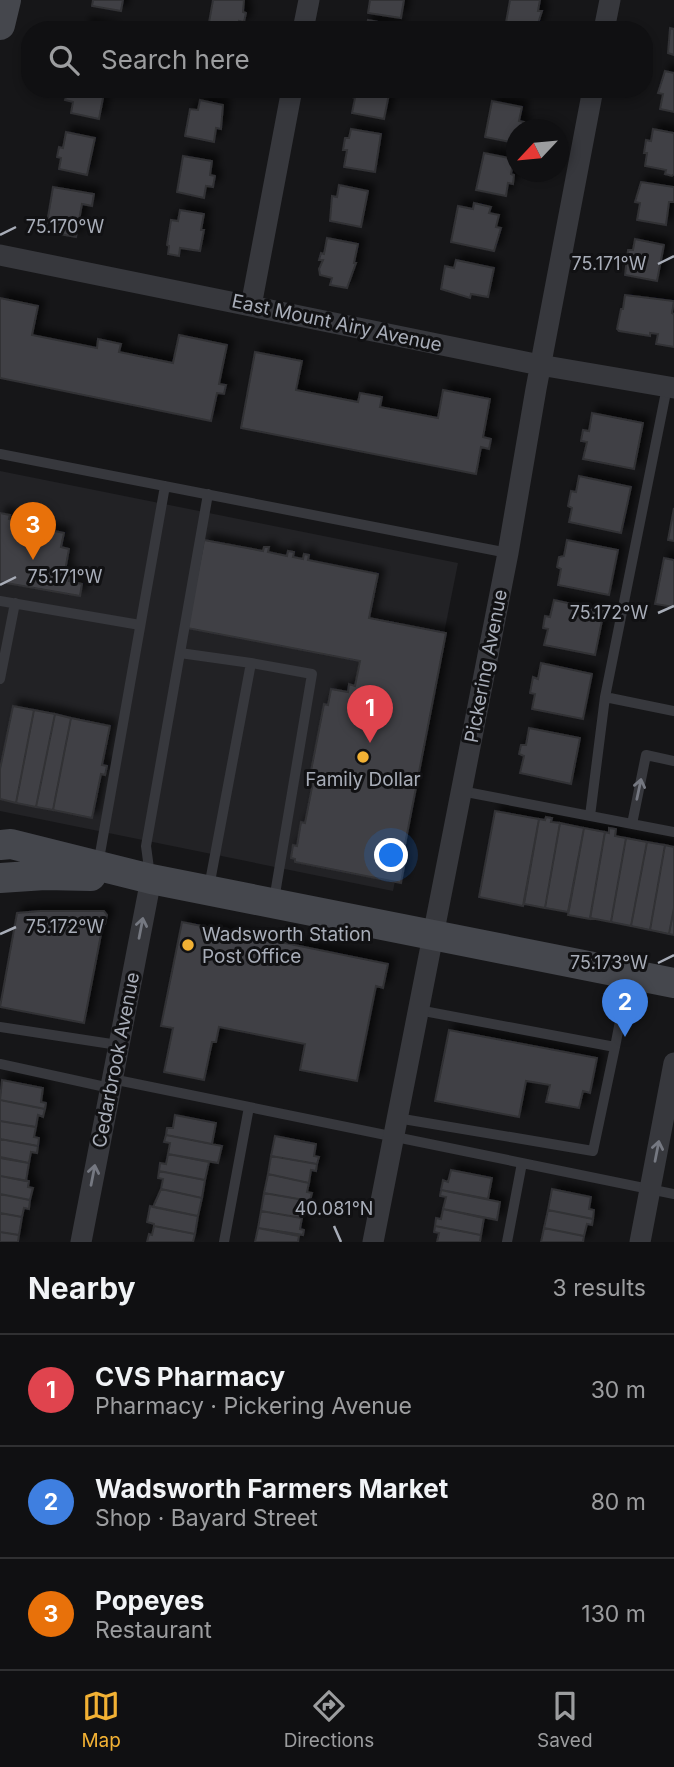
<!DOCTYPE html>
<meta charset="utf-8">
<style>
:root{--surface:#101012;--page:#19191b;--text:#f1f3f6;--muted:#9c9d9f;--line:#303032;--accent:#f2b134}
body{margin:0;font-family:Inter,sans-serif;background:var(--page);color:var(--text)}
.compass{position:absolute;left:506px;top:119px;width:63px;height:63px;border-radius:50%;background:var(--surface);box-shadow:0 4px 10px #0003;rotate:244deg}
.you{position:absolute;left:392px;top:856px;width:24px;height:24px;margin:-18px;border:5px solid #fff;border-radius:50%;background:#1a73e8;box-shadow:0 0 0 10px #1a73e833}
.badge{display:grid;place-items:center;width:46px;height:46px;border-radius:50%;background:var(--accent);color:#fff;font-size:23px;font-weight:700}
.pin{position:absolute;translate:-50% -58px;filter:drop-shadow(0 2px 4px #0008)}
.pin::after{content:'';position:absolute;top:37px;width:24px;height:21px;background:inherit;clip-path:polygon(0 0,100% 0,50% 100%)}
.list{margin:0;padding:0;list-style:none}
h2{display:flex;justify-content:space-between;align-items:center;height:91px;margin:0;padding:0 28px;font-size:30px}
h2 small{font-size:23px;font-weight:400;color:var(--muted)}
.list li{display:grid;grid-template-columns:46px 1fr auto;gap:21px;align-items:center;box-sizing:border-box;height:112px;padding:0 28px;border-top:2px solid var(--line)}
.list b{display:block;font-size:26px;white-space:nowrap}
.list p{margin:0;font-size:23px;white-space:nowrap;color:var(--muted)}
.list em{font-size:23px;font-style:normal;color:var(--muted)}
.icon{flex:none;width:38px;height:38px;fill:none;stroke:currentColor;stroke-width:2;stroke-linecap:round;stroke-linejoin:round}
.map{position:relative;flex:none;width:674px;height:1242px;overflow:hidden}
.search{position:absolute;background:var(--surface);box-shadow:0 4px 10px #0003;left:21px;right:21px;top:21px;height:77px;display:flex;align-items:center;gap:18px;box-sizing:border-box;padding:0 24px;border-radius:28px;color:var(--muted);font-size:26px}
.sheet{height:427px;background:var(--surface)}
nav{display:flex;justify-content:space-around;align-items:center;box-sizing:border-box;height:98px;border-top:2px solid var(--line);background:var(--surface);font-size:19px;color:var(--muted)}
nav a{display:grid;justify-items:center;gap:4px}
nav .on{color:var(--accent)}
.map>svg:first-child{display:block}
.built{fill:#222225}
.building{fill:#404145;stroke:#303034;stroke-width:2;filter:url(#shadow)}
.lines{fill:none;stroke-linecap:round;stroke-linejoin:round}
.service{stroke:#37383d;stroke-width:10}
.minor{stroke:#37383d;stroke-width:21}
.secondary{stroke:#45474d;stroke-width:30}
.oneway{stroke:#757881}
.ticks{fill:none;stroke:#a8adb8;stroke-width:2.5}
.poi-dot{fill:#f2b134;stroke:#111113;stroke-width:2.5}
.labels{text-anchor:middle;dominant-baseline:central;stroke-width:6;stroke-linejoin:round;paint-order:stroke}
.street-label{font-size:19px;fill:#a8adb8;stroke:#111113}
.poi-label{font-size:19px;fill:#a8adb8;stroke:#111113}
.ticks-label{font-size:18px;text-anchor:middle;fill:#a8adb8;stroke:#111113;stroke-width:6;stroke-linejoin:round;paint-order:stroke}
</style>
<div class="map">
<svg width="674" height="1242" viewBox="0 0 674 1242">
<defs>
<filter id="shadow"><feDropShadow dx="6" dy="-6" stdDeviation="3.5" flood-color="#0009"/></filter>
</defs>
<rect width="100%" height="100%" fill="#161618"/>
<path class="built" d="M0 471 458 563 393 891 0 811Z"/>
<path class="building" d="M93 0H123L121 11 92 6Z
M213 0H244L243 12 246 13 244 22 239 21 237 30 208 28Z
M370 0H404L401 18 368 13Z
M510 0H540L538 11H542L536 30 505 28Z
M368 20 399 26V30H366Z
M85 24 114 30H84Z
M670 28 674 29V55L668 53Z
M665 71 674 73V112L660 109 663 94 658 93Z
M68 89H108L107 94 104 93 99 119 71 113 73 102 65 100Z
M354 89H390L384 119 352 113 355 98 352 97Z
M200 100 223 105 221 129 216 128 214 142 185 136 190 109 198 110Z
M492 101 522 107 519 121 524 122 522 130H516L515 143 485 137Z
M351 129 381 134 375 172 344 167 347 150H343L345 138H349Z
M653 129 674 133V174L672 176 665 174 666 170 645 166 647 153H644L646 140 651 141Z
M66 132 95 138 87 175 59 169 61 158 57 157 59 147 63 148Z
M484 153 514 159 511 174 514 175 513 184 508 183 506 196 476 190Z
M183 156 212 161 210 175 215 176 213 187 206 186 204 198 177 192Z
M641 182 674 187V202H669L666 225 637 220 640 203 635 202Z
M339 185 368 191 361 227 330 221 332 196 337 197Z
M53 187 94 194 92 206 82 204 76 237 59 234 61 225 47 223Z
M474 203 491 207 489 213 499 215 496 227 501 228 494 251 451 242 458 206 473 209Z
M180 210 204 214 201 230H204L200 251 180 248 179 256 168 254 169 246 167 245 171 220 178 221Z
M327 238 358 244 354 263H356L347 288 330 285 332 278 320 275 319 269 323 260H319L321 253 324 254Z
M635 239 664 245 657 281 625 275 628 250H633Z
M456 260 494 268 488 297 471 294 470 298 441 289 445 266 454 268Z
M625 295 674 301 672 313 674 314V347L656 344 658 334 650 333V336L619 331 617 329 621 309H623Z
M0 298 38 306 32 335 97 348 98 339 121 344 119 352 173 363 179 335 227 345 219 384 226 385 224 394 217 393 211 421 0 378Z
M255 352 302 361 296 390 358 402 360 393 382 397 380 407 438 418 443 390 490 399 483 437 491 439 489 449 481 447 476 474 241 428Z
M592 413 643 423 634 469 583 459 587 442 581 441 583 430 589 431Z
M579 476 631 487 621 533 569 522 572 508 568 506 571 491 576 492Z
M674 508V541L668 540Z
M0 513 10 515 9 519 14 521 13 522 36 527V524L42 525 41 528 64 533 61 547 69 549 65 571 71 572 69 581 82 584 80 596 0 582Z
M204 540 263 551 264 547H269L268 552 287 556 288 551 294 552 293 557 303 559 304 554 309 555 308 560 378 574 369 618 446 633 402 860 405 861 401 883 295 862V859L291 858 293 845 297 846 301 822 305 823 313 782 309 781 324 704 328 705 331 689 348 692 349 684 355 686 360 661 187 628Z
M567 540 618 550 609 595 558 585 561 569 557 567 559 557 564 556Z
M664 558 674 560V607L655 604Z
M554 600 604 611 595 655 544 645 548 629 543 628 545 616 550 617Z
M541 663 592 674 583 719 532 709 535 694 530 693 533 677 538 679Z
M13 706 34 710 16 803 0 799V769Z
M34 710 55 714 36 807 16 803Z
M55 714 71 718 53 810 36 807Z
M71 718 110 726 102 765 107 766 105 775 101 774 92 818 53 810Z
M529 728 580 738 571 784 520 773 524 756 519 754 521 745H526Z
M495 811 539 819 523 906 479 897Z
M546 817 552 818 551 822 560 823 545 908 524 904 539 819 545 820Z
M560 823 584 828 568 912 545 908Z
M584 828 605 832 590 919 568 915Z
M609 828 616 829 615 836 626 838 611 922 590 918 605 832 609 833Z
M626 838 647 842 631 926 611 922Z
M647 842 665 845 650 930 631 926Z
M665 845 674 847V908L669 934 650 930Z
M674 908V935L669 934Z
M40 911H104L107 915 105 924H103L84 1023 0 1007 17 913Z
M182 922 388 964 383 988 376 986 357 1081 300 1070 305 1044 219 1027 216 1042H212L204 1080 164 1072 173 1028 161 1026Z
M449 1030 597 1058 590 1093 583 1091 579 1108 546 1102 550 1085 526 1081 519 1117 435 1101Z
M2 1080 43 1088 41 1102 46 1103 45 1109 0 1100Z
M0 1100 45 1109 43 1117 38 1115 36 1127 0 1121Z
M175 1115 216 1123 212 1144 166 1135 167 1128H173Z
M0 1121 36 1127 34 1137 39 1138 38 1146 0 1139Z
M166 1135 222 1146 218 1163 168 1154 170 1143 164 1142Z
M275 1136 316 1144 314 1156 319 1157 317 1164 271 1156Z
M0 1139 38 1146 37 1153 31 1152 29 1163 0 1157Z
M168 1154 209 1162 205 1180 159 1171 160 1163 166 1164Z
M271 1156 317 1164 316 1171 311 1170 309 1183 268 1174Z
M0 1158 29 1163 26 1181 0 1176Z
M451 1170 492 1178 488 1199 441 1190 443 1180 448 1182Z
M159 1171 205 1180 202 1198 161 1189 163 1179 158 1178Z
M268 1174 309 1183 307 1192 312 1193 310 1201 264 1193Z
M0 1176 29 1181 28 1187 33 1188 30 1200 0 1194Z
M161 1189 202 1198 198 1216 153 1207Z
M552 1189 591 1197 589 1209 594 1210 593 1219 548 1210Z
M441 1190 500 1202 497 1220 443 1209 446 1197 440 1196Z
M264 1193 310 1201V1207L304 1206 302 1218 261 1211Z
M0 1194 30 1200 29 1209 24 1208 22 1217 0 1213Z
M150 1206 198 1216 195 1234 154 1226V1224L147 1222Z
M443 1209 484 1218 481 1235 435 1226 436 1218 441 1219Z
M548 1210 593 1219 592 1225 587 1224 584 1236 544 1228Z
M261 1211 302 1218 300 1229 304 1230 303 1235 258 1228Z
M0 1213 22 1217 19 1235 0 1232Z
M154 1226 195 1234 193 1242H147L149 1234 152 1235Z
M435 1226 481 1235 480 1242H437L439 1233 434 1232Z
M258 1228 299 1236 298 1242H255Z
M544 1228 584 1236 583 1242H541Z
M0 1232 19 1235 18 1242H0Z"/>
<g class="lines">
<path class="service" d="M667 387 605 697 674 711
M0 454 508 553
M0 601 140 625
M180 653 251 663 209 887
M251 663 312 674 274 900
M0 679 15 603
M461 791 674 832
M590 816 605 697
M632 824 646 755 674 761
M98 865 165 486
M150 876 146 846 208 494
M418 1010 615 1047 629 975
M0 1027 118 1045
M0 1064 110 1088
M112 1079 674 1194
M397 1118 593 1151 615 1047
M224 1242 249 1107
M507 1242 522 1163"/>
<path class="minor" d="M303 30 309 0
M604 30 610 0
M0 255 540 365 674 388
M251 306 292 89
M81 1242 151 879
M373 1242 508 553 536 389 593 89
M640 1242 674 1063"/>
<path class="secondary" d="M0 25 6 0
M0 845 11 844 151 879 674 983
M0 878 45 875 91 876"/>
</g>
<defs><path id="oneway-shaft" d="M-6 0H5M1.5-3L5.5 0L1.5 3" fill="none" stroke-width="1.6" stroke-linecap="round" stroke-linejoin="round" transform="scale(1.75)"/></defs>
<g class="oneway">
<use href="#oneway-shaft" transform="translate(639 789) rotate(-78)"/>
<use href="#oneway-shaft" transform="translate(141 928) rotate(-79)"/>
<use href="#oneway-shaft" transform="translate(657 1151) rotate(-79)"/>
<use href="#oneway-shaft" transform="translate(93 1175) rotate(-79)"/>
</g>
<path class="ticks" d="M0 235 16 227M658 264 674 256M0 585 16 577M658 613 674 606M0 934 16 927M658 963 674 955M334 1226 341 1242"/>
<g class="poi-dot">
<circle cx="363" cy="757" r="7"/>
<circle cx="188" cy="945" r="7"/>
</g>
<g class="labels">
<g class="street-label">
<text transform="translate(337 323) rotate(12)">East Mount Airy Avenue</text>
<text transform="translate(486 666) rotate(-79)">Pickering Avenue</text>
<text transform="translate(116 1060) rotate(-79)">Cedarbrook Avenue</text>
</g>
<g class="poi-label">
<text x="363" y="779">Family Dollar</text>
<text x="202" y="934" text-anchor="start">Wadsworth Station<tspan x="202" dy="22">Post Office</tspan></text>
</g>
</g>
<g class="ticks-label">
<text x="65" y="233">75.170°W</text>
<text x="609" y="270">75.171°W</text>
<text x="65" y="583">75.171°W</text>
<text x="609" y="619">75.172°W</text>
<text x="65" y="933">75.172°W</text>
<text x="609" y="969">75.173°W</text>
<text x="334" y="1215">40.081°N</text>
</g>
</svg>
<svg class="compass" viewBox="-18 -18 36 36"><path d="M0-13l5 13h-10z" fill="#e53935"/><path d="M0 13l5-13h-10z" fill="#9c9d9f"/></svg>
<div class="you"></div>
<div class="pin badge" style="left:370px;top:743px;background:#e0444e">1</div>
<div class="pin badge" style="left:625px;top:1037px;background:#3f7fe0">2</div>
<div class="pin badge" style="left:33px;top:560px;background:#e8710a">3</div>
<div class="search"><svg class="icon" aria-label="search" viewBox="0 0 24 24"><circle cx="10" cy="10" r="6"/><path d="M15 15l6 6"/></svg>Search here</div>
</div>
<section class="sheet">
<h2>Nearby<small>3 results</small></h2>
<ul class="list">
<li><span class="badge" style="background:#e0444e">1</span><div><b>CVS Pharmacy</b><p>Pharmacy · Pickering Avenue</p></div><em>30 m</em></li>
<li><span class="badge" style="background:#3f7fe0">2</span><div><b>Wadsworth Farmers Market</b><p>Shop · Bayard Street</p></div><em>80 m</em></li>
<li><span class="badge" style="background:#e8710a">3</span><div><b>Popeyes</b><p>Restaurant</p></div><em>130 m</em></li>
</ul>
</section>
<nav>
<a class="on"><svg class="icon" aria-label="map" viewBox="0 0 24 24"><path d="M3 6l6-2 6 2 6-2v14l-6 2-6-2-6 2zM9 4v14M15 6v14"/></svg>Map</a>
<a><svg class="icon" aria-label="directions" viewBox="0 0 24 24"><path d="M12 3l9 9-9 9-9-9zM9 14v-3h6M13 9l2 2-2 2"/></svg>Directions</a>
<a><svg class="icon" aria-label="saved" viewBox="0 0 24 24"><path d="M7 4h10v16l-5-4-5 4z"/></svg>Saved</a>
</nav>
